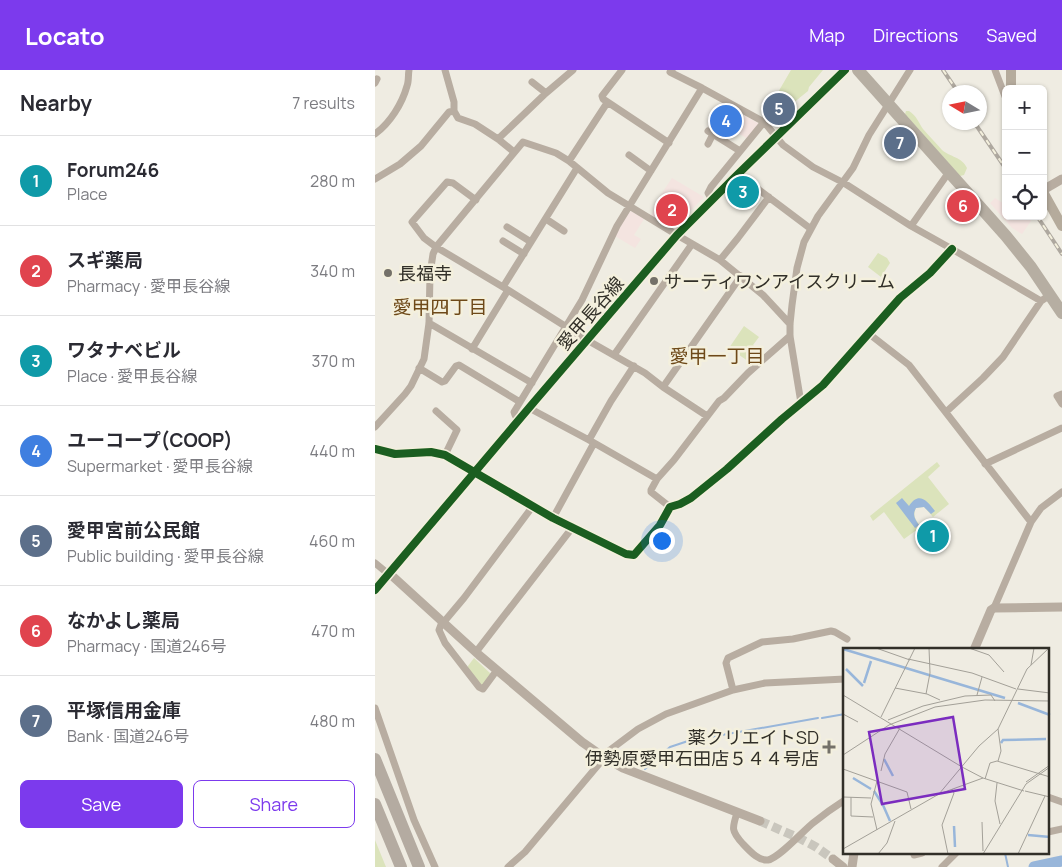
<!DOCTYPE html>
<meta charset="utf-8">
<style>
:root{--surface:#fff;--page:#f2f2f3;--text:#2b2b33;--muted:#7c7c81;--line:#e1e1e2;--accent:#7c3aed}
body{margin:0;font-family:Manrope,"Noto Sans JP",sans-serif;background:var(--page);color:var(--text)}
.controls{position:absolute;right:15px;top:15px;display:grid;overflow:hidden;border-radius:8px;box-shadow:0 1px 4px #0004}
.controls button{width:45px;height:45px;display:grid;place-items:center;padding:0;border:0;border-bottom:1px solid var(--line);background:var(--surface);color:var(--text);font:25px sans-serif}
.compass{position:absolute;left:567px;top:15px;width:45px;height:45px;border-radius:50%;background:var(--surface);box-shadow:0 1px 4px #0004;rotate:280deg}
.you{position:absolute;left:286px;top:470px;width:18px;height:18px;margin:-12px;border:4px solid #fff;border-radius:50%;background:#1a73e8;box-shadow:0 0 0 8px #1a73e833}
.badge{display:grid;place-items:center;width:32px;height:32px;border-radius:50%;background:var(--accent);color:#fff;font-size:16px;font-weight:700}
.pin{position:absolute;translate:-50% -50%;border:2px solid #fff;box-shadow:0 1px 5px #0006}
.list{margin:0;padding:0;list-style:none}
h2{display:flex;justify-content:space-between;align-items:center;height:65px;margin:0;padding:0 20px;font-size:21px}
h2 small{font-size:16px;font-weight:400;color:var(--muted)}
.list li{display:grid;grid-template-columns:32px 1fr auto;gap:15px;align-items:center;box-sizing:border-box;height:90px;padding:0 20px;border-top:1px solid var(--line)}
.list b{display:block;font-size:19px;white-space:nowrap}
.list p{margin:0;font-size:16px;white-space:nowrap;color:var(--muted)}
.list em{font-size:16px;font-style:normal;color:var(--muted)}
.actions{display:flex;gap:10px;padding:15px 20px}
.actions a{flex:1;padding:11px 0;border:1px solid var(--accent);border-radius:8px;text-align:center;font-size:18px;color:var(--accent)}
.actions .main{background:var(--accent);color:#fff}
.icon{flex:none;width:28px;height:28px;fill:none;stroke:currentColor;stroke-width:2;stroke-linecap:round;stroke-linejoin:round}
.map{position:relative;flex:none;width:687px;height:797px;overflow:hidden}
header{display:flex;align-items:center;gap:30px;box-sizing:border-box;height:70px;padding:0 25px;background:var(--accent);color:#fff}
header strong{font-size:24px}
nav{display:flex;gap:28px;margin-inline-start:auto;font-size:18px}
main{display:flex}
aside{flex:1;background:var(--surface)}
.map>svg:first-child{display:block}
.commercial{fill:#f4e4e0}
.green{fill:#dbe3bb}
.water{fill:#98b6da}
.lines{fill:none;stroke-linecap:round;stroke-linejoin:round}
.stream{stroke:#98b6da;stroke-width:2}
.river{stroke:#98b6da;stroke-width:11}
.tertiary-tunnel{stroke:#c9c6bd;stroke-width:9;stroke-dasharray:9 4.5;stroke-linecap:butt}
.minor{stroke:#b8ada1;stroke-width:7}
.tertiary{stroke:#b8ada1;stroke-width:9}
.secondary{stroke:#b5ab9c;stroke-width:10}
.trunk{stroke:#b6aea2;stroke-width:12}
.motorway{stroke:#b4aba1;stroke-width:12}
.rail-casing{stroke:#aea89f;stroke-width:4}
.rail{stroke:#f4f0dd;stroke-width:2;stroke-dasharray:5.5;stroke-linecap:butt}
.cycleway-casing{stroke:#f4f0dd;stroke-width:11}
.cycleway{stroke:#1b5e20;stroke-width:8}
.poi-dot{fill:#747169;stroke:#f4f0dd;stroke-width:2}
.labels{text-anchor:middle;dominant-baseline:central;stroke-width:5;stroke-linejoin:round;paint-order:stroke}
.poi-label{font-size:18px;fill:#312f28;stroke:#f4f0dd;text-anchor:start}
.street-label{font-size:18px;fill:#312f28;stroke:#f4f0dd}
.neighbourhood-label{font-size:19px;fill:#6e4919;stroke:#f4f0dd}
.inset-river{fill:none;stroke:#98b6da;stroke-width:2.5}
.inset-road{fill:none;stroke:#a3a098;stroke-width:1}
.view{fill:#7b2cbf;fill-opacity:0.15;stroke:#7b2cbf;stroke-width:2.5}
.inset-edge{fill:none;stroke:#312f28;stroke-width:2.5}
</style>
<header>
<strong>Locato</strong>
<nav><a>Map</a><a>Directions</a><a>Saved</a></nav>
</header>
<main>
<aside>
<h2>Nearby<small>7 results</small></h2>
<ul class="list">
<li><span class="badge" style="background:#0f9aa8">1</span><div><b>Forum246</b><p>Place</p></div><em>280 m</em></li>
<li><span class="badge" style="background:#e0444e">2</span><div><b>スギ薬局</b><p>Pharmacy · 愛甲長谷線</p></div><em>340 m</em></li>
<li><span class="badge" style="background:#0f9aa8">3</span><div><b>ワタナベビル</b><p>Place · 愛甲長谷線</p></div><em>370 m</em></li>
<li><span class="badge" style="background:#3f7fe0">4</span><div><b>ユーコープ(COOP)</b><p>Supermarket · 愛甲長谷線</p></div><em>440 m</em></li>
<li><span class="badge" style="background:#5c6f8a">5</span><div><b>愛甲宮前公民館</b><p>Public building · 愛甲長谷線</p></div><em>460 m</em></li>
<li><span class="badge" style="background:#e0444e">6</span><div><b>なかよし薬局</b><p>Pharmacy · 国道246号</p></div><em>470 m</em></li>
<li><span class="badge" style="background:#5c6f8a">7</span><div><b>平塚信用金庫</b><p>Bank · 国道246号</p></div><em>480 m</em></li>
</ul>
<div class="actions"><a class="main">Save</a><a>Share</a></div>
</aside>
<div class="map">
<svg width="687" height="797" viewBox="0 0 687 797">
<rect width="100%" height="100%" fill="#efece2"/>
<path class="commercial" d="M350 35 383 53 384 56 373 69 342 51Z
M297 108 329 127 297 160 275 148 281 132Z
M620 128 631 135V146H653L656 151 647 164 637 158 615 133Z
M256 141 269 149 259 165 266 169 260 178 240 166 253 144Z"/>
<path class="green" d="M416 0H448L434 17 433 21 412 38 405 30 402 24Z
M531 41H534C541 45 544 53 548 59 554 66 561 73 567 80 575 87 587 87 592 98L589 105 585 106 530 44Z
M503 183 512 188 515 193 506 207 493 197Z
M369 256 384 267 378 275 383 279 381 283 387 286 377 295 370 289 354 278Z
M562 392 565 396 553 407 574 434 558 447 549 437 541 438C537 446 541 450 546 457L529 469 509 442 498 451 495 446Z
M99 588 116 604 109 614 106 615 93 600V596Z
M0 770 11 797H0Z"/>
<path class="water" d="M527 428 534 436C544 421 552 431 560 441L556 444 549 437 541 438C537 445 540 449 544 455L540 458 521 433Z"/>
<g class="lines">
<path class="stream" d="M447 648 470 644
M270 699 295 677 313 671 443 648
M630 783 633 797"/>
<path class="river" d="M659 797 687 791"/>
<path class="tertiary-tunnel" d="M385 751 426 769 441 777 458 789"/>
<path class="minor" d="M70 0 79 32V41L83 48 100 54 123 69 139 82
M247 0 227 26 228 29 294 73
M620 0 631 29
M157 12 171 23
M0 13 2 9
M327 18 389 52 408 75 438 97 469 113 536 156 577 179 666 231 675 225
M333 61 365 81
M0 64C15 53 27 34 32 16 34 11 33 5 34 0
M123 69 171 23 198 0
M333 74 338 64
M254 85 276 101
M194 91 232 33
M363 104 436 159
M0 109 25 94 46 76 74 42 79 41
M101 130 78 113 72 112 37 152 49 168 61 177 133 220 212 270 270 303 288 317 332 346
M337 130 333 123 336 117 389 52
M171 149 189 161
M536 156 574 102
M132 157 156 172
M128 171 149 184
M345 190 363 168 394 127
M128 217 202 98
M54 253 157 313
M493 263 534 295 656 452
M97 279 133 220
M239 285 317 174
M44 298 67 312 70 311 81 296 84 295 145 332
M288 317 366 206
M687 324 682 326 687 334
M426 333 415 266V254L417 235 422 198 429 172 443 146 478 98 494 65 535 0
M154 338 214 370 282 409
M61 341 81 359 82 360 70 385
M571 342 608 308 628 287 666 231
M143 350 140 345 139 342 207 230 242 156 327 18 295 2 297 0
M0 357 30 324 36 316 49 289 54 253 55 204 58 184 61 177 148 72 181 83 194 91 233 123 302 165 345 190 388 225 415 254
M214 370 236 331 259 296
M0 379 20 384 56 382 70 385 178 448 251 484 259 485 285 455 295 437 305 434 316 428 352 399 407 349 448 315 525 228 555 203 577 179
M610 394 687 358
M295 437 276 422V420L282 409 299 390 344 331 349 328 373 303 415 266
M178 448 219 373
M0 493 11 502 14 503
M619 538 656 452 666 438 687 422
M67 552 64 560 70 573 104 617 108 619 122 600
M68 553 89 528 158 436
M101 582 197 458
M358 620 351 593 353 588 387 572 418 569 456 561 460 562 472 569
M0 638 39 750 60 797
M227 686 263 659 291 644 358 620 390 613 470 609
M673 727 687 732
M362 743C357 758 356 761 368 774 374 780 383 791 393 790 404 788 428 761 438 753 448 745 459 737 470 730
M673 762 687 759
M539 785 547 783
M133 797 150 782 229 688
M567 797 581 783"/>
<path class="tertiary" d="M668 120 687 109
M14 503 104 585 207 672 227 686 248 698 385 751
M0 520 159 332 302 165 363 104 470 0
M599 580 616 540 619 538 687 537
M458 789 468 797
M477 797 479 783"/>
<path class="secondary" d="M636 0V19
M668 122 687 156"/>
<path class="trunk" d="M483 0 631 166 656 197 687 243"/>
<path class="motorway" d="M0 689 44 797
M0 734 26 797"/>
<g class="rail-casing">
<path id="rail" d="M568 0 583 22
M599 52 631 99
M662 146 687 184"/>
</g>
<use href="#rail" class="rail"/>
<g class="cycleway-casing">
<path id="cycleway" d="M0 379 20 384 56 382 70 385 178 448 251 484 259 485 285 455 295 437 305 434 316 428 352 399 407 349 448 315 525 228 555 203 577 179
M0 520 159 332 302 165 363 104 470 0"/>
</g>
<use href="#cycleway" class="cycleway"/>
</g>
<g class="poi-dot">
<circle cx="13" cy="203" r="5"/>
<circle cx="279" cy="211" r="5"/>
<path d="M451.5 669.5h5v5h5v5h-5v5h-5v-5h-5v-5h5z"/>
</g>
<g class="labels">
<g class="poi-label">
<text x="23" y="203">長福寺</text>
<text x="289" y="211">サーティワンアイスクリーム</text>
<text x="444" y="667" text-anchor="end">薬クリエイトSD<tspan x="444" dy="21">伊勢原愛甲石田店５４４号店</tspan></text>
</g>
<g class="street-label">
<text transform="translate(215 243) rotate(-49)">愛甲長谷線</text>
</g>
<g class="neighbourhood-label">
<text x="65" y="237">愛甲四丁目</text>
<text x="342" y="286">愛甲一丁目</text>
</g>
</g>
<g transform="translate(468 578)">
<rect width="206" height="206" fill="#efece2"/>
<path class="inset-river" d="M0 1 162 50M3 21 20 38M21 35 28 13M175 55 207 67M158 95 160 92 203 91M41 111 50 128M10 130 28 141M31 143 40 157M40 157 47 173M111 178 112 199M185 187 207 189"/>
<path class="inset-road" d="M33 0 67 12M126 0 146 7 161 24M65 11 129 25 173 41M188 17 191 0M52 40 84 46 97 52M175 41 207 45M83 46 87 25 86 0M0 47 119 119M134 47 139 29M0 66 15 74M38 69 72 0M45 72 80 58 122 48 148 47 152 53M155 81 158 103 155 113M0 107 46 77 92 59 142 52 207 53M119 119 140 130 181 143M0 121 64 144 68 161M38 123 42 106 57 80M142 131 147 115 154 113 207 129M183 134 207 117M154 135 152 153 157 176M182 143 207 149M96 146 140 130M0 149 28 150M8 149V168L30 169M139 174 140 203M34 182 28 156 34 133M0 201 96 146 136 98 155 81 184 21 206 0M35 206 44 195 52 173M105 206 99 177 111 145 109 141M140 206 183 136 207 119M175 206 202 148"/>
<path class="view" d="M110 69 122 141 39 156 26 84Z"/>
<rect width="206" height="206" class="inset-edge"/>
</g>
</svg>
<div class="controls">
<button>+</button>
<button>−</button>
<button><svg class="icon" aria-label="locate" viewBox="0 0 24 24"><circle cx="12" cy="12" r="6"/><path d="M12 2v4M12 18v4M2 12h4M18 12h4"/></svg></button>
</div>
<svg class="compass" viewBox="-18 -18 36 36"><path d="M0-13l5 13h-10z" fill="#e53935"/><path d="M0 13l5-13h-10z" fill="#7c7c81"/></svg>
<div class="you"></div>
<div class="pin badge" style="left:558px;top:466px;background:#0f9aa8">1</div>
<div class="pin badge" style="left:297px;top:140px;background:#e0444e">2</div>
<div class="pin badge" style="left:368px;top:122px;background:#0f9aa8">3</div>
<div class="pin badge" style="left:351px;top:51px;background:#3f7fe0">4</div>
<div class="pin badge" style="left:404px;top:39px;background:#5c6f8a">5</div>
<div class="pin badge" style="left:588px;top:136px;background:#e0444e">6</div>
<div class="pin badge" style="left:525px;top:73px;background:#5c6f8a">7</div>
</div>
</main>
